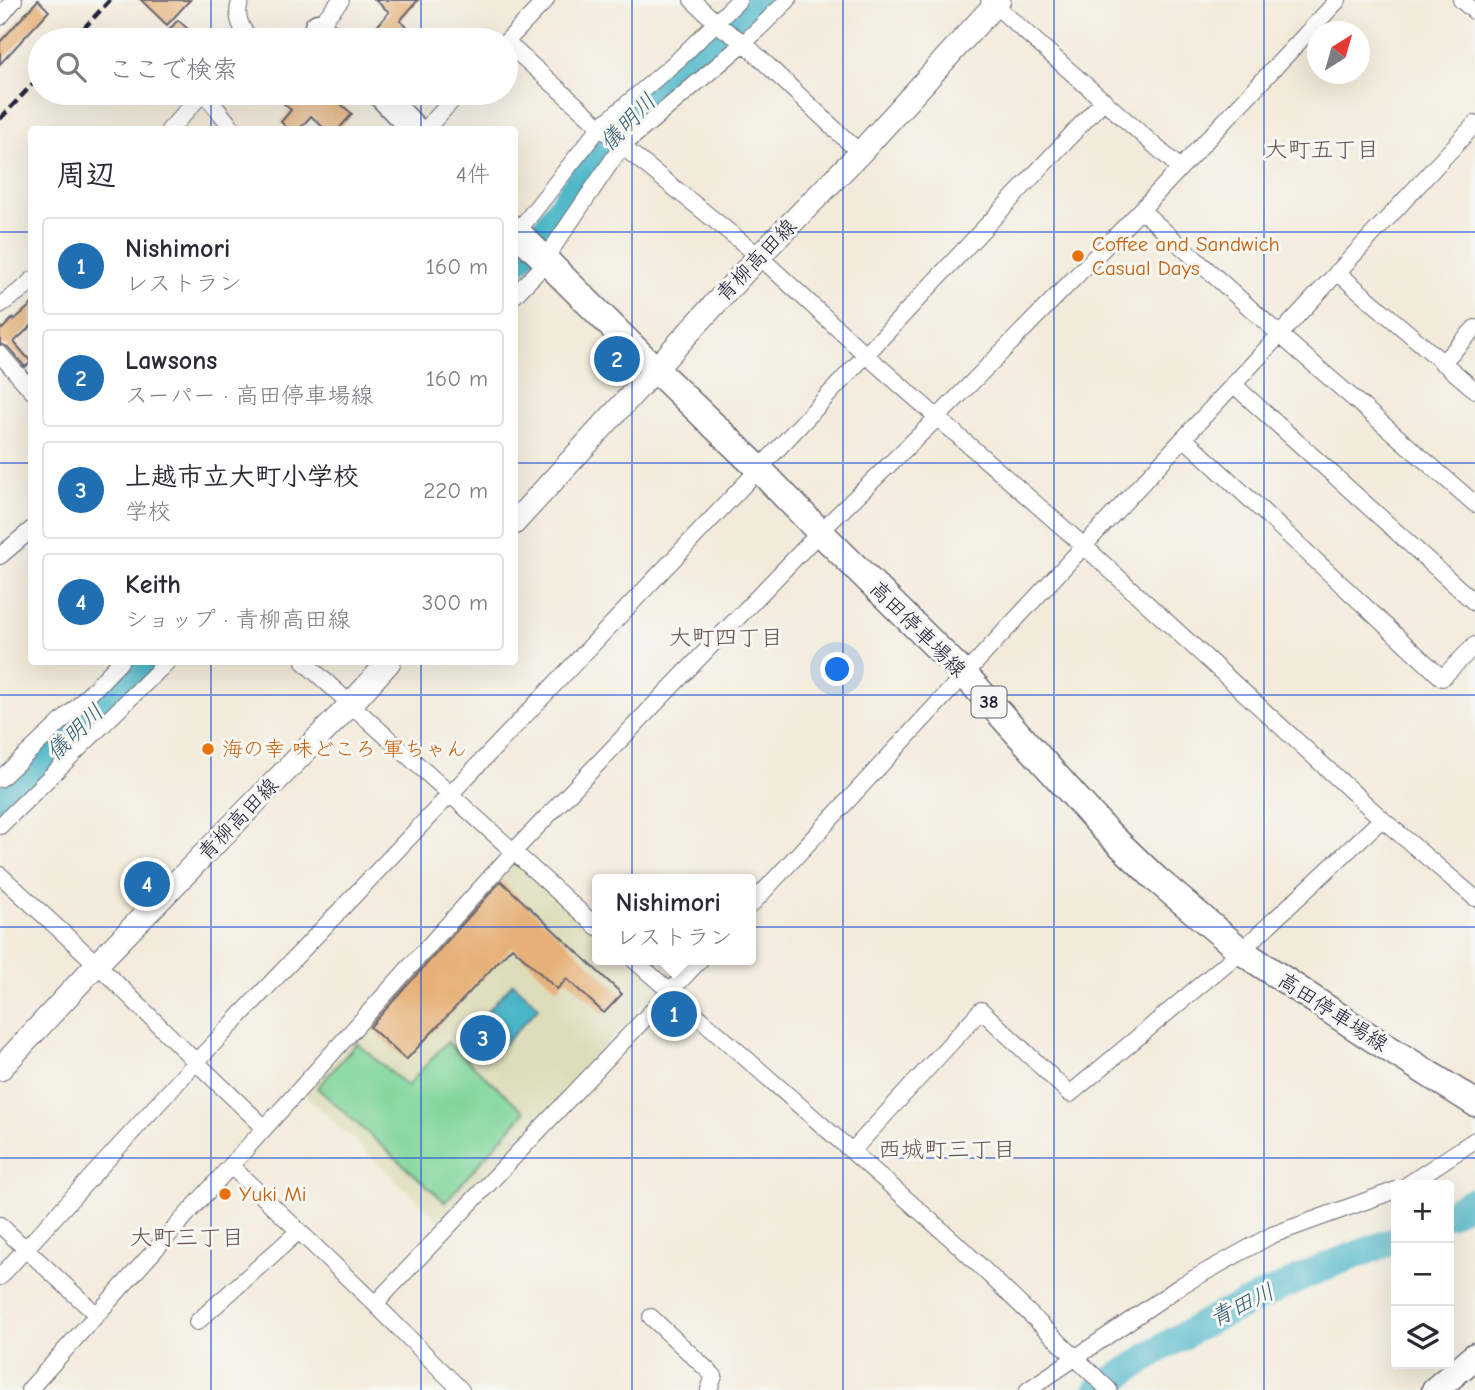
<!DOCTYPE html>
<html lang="ja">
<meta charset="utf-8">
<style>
:root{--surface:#fff;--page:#f2f2f3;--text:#2b2b33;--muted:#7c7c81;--line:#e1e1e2;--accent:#1f6fb2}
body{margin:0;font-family:"Comic Neue","Klee One",sans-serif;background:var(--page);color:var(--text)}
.controls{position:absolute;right:21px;bottom:21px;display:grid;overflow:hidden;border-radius:7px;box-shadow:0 7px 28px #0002}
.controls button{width:63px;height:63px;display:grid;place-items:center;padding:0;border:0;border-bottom:2px solid var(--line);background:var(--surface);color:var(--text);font:35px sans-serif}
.compass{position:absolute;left:1307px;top:21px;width:63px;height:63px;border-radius:50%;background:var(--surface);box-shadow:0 7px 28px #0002;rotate:37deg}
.you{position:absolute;left:838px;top:670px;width:24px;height:24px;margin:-18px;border:5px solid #fff;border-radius:50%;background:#1a73e8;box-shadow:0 0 0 10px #1a73e833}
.badge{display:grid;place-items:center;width:46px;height:46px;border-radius:50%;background:var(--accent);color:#fff;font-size:23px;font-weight:700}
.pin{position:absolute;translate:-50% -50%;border:4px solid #fff;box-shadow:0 2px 7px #0006}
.popup{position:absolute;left:592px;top:874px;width:164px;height:91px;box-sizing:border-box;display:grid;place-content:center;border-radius:7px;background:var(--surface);filter:drop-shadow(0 2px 5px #0005);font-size:23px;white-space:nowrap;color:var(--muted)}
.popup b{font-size:26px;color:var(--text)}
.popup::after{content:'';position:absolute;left:50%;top:100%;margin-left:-14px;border:14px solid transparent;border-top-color:var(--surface)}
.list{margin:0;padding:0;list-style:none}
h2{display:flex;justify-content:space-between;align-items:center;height:91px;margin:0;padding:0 28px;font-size:30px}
h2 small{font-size:23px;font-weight:400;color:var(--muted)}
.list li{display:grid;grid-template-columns:46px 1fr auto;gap:21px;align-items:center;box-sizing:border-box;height:98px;margin:0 14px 14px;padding:0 14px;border:2px solid var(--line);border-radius:7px}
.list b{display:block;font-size:26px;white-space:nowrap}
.list p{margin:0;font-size:23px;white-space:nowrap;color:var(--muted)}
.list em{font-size:23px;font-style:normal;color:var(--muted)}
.icon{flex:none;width:38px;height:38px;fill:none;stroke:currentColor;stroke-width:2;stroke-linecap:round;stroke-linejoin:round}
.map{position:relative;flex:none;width:1475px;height:1390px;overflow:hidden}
.search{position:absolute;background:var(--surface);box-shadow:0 7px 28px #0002;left:28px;top:28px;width:490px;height:77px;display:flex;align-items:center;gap:18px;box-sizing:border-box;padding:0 24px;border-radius:38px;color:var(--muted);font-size:26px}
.panel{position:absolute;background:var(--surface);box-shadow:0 7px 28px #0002;left:28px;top:126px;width:490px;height:539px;border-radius:7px}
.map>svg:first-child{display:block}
.built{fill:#deddbb}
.green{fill:#7fd59a;stroke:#507c6a;stroke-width:2}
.water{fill:#4bb6c8;stroke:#366c82;stroke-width:2}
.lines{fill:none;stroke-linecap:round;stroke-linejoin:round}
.river{stroke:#4bb6c8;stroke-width:28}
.building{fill:#e6b077}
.street-casing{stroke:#6b6873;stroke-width:18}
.secondary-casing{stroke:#6b6873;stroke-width:25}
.primary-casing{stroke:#6b6873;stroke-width:29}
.street{stroke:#fff;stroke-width:16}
.secondary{stroke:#fff;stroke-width:23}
.primary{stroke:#fff;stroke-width:26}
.rail{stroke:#22223b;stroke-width:4.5;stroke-dasharray:10 5;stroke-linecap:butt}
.grid{fill:none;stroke:#1d4ed8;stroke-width:2;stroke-opacity:0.55}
.food-dot{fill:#e8710a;stroke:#f6f6f2;stroke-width:2.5}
.labels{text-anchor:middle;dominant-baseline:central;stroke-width:6;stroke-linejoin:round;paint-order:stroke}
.shield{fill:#f6f6f2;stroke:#626272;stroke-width:2}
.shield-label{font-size:19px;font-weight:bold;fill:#22223b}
.food-label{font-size:21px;fill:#c56008;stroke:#f6f6f2;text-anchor:start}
.street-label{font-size:21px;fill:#22223b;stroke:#f6f6f2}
.water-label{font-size:23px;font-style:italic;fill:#325d73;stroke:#f6f6f2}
.neighbourhood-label{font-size:23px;fill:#675450;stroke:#f6f6f2}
</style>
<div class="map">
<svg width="1475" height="1390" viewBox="0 0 1475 1390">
<rect width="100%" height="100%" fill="#f6f6f2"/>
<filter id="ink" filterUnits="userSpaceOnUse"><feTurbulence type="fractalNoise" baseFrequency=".0143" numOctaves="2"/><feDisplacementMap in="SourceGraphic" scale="14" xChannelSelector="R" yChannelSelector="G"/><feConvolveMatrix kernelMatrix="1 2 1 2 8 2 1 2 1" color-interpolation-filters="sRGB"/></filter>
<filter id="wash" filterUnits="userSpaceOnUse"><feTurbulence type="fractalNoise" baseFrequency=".00686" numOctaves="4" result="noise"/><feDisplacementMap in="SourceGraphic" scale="28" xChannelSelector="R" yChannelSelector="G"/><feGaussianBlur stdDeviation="1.57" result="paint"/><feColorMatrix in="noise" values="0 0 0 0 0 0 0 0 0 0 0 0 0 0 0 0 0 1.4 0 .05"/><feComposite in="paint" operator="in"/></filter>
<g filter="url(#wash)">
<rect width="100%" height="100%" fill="#f3ebda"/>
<path class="built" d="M517 855 597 925V960H637L663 982 444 1225 304 1094Z"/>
<path class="green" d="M447 1042 525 1112 445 1202 317 1088 357 1043 407 1086Z"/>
<path class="water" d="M513 983 539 1007 494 1055 469 1031Z"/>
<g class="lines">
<path class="river" d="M514 264 538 239 620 123 747 16 762 0
M0 803 149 662
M1449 1214 1468 1203 1475 1201
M1098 1390 1158 1350 1210 1320 1329 1265 1396 1240"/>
</g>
<g id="blocks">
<path class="building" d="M38 0 49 11 0 64V42Z
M141 0H190L167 25Z
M375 0H418L400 21 423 40H366L389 12Z
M178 20 200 40H173L166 33Z
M272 93H329L352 114 338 130H326L311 116 299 130H289L281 122 291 110Z
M32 304V325L14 342 31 362 25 367 8 347 0 344V327L2 329 13 318 14 320Z
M501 881 622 994 604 1013 567 979 557 989 512 947 406 1060 370 1027Z"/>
</g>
</g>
<g filter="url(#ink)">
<use href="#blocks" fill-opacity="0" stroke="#6b6873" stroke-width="2"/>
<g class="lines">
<g class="street-casing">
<path id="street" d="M241 0C234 15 241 30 252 40
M692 0 721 27 744 43 860 153
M989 0 1180 168
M1461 0 1475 12
M0 17 14 0
M302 40 318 27 341 0
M506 42 622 146 759 256 866 355 1084 546 1382 819 1475 898
M506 42 546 0
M204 93 234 130
M169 130 203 93
M425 130 459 93
M1141 210 1279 334 1475 504
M514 236 600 127 679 59 739 0
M545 259 622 146 744 43 788 0
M1337 272 1475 390
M514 296 547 262
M0 305 24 288 32 280
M0 354 32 391
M1442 363 1475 328
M1233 384 1475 603
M1184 438 1442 678 1475 645
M0 556 32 529
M304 662 597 927
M0 779 76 708 120 662
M0 826 167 662
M0 875 97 964 196 1062 265 1128
M751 905 1475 124
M634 960 955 1242 1109 1390
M852 1151 981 1010 1070 1094 1241 951 1382 819
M231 1166 375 1304 461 1390
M1407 1185 1475 1140
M0 1225 97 1315
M0 1277 196 1062 759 469 1104 100
M375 1304 700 960
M651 1317 714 1376 709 1390
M197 1322 299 1231
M29 1390 514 851 820 532 937 418 1141 210 1338 0
M1028 1390 1182 1285 1272 1235 1396 1190"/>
</g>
<g class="secondary-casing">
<path id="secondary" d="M514 523 759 256 860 153 999 0
M0 1069 97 964 350 705 389 662"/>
</g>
<g class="primary-casing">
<path id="primary" d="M318 27 331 40
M380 93 415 130
M514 229 655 369 759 469 820 532 965 675 1105 830 1156 879 1241 951 1364 1033 1475 1103
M1435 1390 1475 1356"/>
</g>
<use href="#street" class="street"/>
<use href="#secondary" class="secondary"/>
<use href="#primary" class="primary"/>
<path class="rail" d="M73 40 110 0
M0 119 40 76"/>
</g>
</g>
<path class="grid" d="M211 0V40M421 0V40M632 0V1390M843 0V1390M1054 0V1390M1264 0V1390M211 93V130M421 93V130M0 232H32M514 232H1475M0 463H32M514 463H1475M211 662V1390M421 662V1390M0 695H1475M0 927H1475M0 1158H1475"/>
<g class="food-dot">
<circle cx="1078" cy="256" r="7"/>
<circle cx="208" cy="749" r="7"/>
<circle cx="225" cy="1194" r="7"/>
</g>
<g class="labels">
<rect class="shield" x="971.5" y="686.5" width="35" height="31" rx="5"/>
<g class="shield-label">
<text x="989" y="702">38</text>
</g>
<g class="food-label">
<text x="1092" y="244">Coffee and Sandwich<tspan x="1092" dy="24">Casual Days</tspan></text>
<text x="222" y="749">海の幸 味どころ 軍ちゃん</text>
<text x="239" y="1194">Yuki Mi</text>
</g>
<g class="street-label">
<text transform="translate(756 260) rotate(-46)">青柳高田線</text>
<text transform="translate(918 629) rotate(45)">高田停車場線</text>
<text transform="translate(238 819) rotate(-46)">青柳高田線</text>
<text transform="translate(1333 1012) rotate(33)">高田停車場線</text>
</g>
<g class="water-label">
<text transform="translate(628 122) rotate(-46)">儀明川</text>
<text transform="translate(75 732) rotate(-44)">儀明川</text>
<text transform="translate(1242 1305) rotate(-26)">青田川</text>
</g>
<g class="neighbourhood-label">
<text x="1322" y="149">大町五丁目</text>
<text x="726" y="637">大町四丁目</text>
<text x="947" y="1149">西城町三丁目</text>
<text x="187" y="1237">大町三丁目</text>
</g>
</g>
</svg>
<div class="controls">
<button>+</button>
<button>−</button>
<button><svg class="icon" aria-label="layers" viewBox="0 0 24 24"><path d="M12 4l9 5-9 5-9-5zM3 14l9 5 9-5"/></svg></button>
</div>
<svg class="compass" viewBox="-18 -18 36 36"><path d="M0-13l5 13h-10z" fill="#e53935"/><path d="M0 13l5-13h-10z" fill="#7c7c81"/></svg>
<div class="you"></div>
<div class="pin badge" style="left:674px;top:1014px">1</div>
<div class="popup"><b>Nishimori</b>レストラン</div>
<div class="pin badge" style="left:617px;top:359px">2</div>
<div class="pin badge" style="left:483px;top:1038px">3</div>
<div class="pin badge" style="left:147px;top:884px">4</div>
<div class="search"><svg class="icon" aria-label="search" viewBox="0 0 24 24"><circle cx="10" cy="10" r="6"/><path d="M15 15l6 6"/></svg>ここで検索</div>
<section class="panel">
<h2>周辺<small>4件</small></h2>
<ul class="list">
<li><span class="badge">1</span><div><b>Nishimori</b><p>レストラン</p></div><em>160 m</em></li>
<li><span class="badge">2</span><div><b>Lawsons</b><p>スーパー · 高田停車場線</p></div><em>160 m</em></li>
<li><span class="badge">3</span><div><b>上越市立大町小学校</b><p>学校</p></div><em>220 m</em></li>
<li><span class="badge">4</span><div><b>Keith</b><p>ショップ · 青柳高田線</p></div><em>300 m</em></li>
</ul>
</section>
</div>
